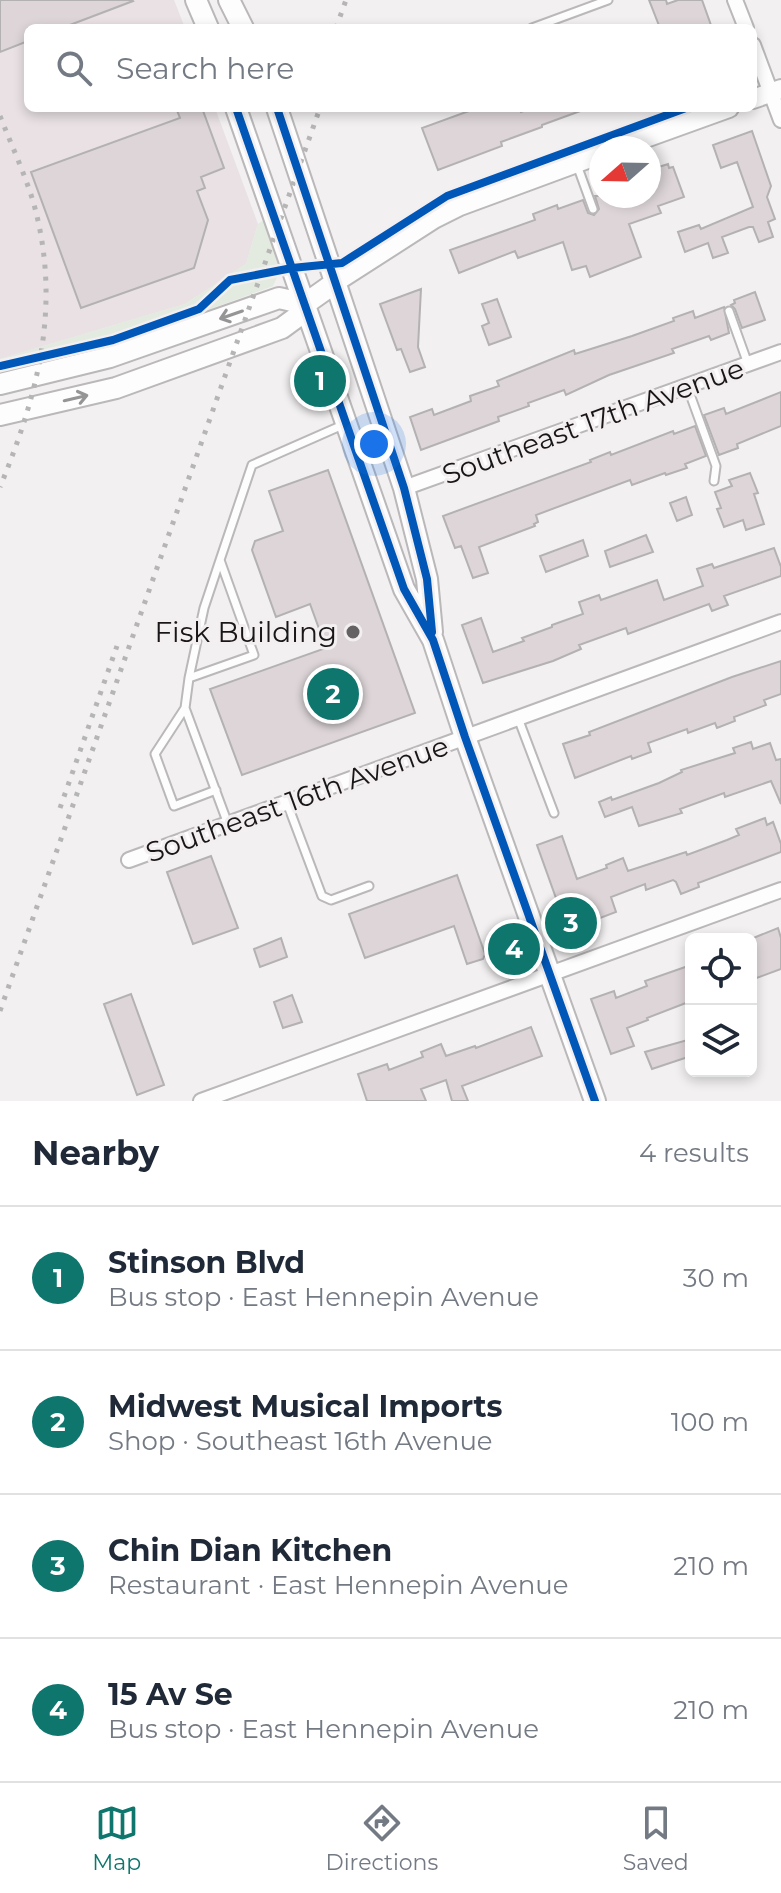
<!DOCTYPE html>
<meta charset="utf-8">
<style>
:root{--surface:#fff;--page:#f6f6f7;--text:#1f2937;--muted:#747a83;--line:#e0e1e3;--accent:#0f766e}
body{margin:0;font-family:Montserrat,sans-serif;background:var(--page);color:var(--text)}
.controls{position:absolute;right:24px;bottom:24px;display:grid;overflow:hidden;border-radius:12px;box-shadow:0 4px 12px #0003}
.controls button{width:72px;height:72px;display:grid;place-items:center;padding:0;border:0;border-bottom:2px solid var(--line);background:var(--surface);color:var(--text);font:40px sans-serif}
.compass{position:absolute;left:589px;top:136px;width:72px;height:72px;border-radius:50%;background:var(--surface);box-shadow:0 4px 12px #0003;rotate:250deg}
.you{position:absolute;left:374px;top:444px;width:28px;height:28px;margin:-20px;border:6px solid #fff;border-radius:50%;background:#1a73e8;box-shadow:0 0 0 12px #1a73e833}
.badge{display:grid;place-items:center;width:52px;height:52px;border-radius:50%;background:var(--accent);color:#fff;font-size:26px;font-weight:700}
.pin{position:absolute;translate:-50% -50%;border:4px solid #fff;box-shadow:0 2px 8px #0006}
.list{margin:0;padding:0;list-style:none}
h2{display:flex;justify-content:space-between;align-items:center;height:104px;margin:0;padding:0 32px;font-size:34px}
h2 small{font-size:26px;font-weight:400;color:var(--muted)}
.list li{display:grid;grid-template-columns:52px 1fr auto;gap:24px;align-items:center;box-sizing:border-box;height:144px;padding:0 32px;border-top:2px solid var(--line)}
.list b{display:block;font-size:30px;white-space:nowrap}
.list p{margin:0;font-size:26px;white-space:nowrap;color:var(--muted)}
.list em{font-size:26px;font-style:normal;color:var(--muted)}
.icon{flex:none;width:44px;height:44px;fill:none;stroke:currentColor;stroke-width:2;stroke-linecap:round;stroke-linejoin:round}
.map{position:relative;flex:none;width:781px;height:1101px;overflow:hidden}
.search{position:absolute;background:var(--surface);box-shadow:0 4px 12px #0003;left:24px;right:24px;top:24px;height:88px;display:flex;align-items:center;gap:20px;box-sizing:border-box;padding:0 28px;border-radius:12px;color:var(--muted);font-size:30px}
.sheet{height:680px;background:var(--surface)}
nav{display:flex;justify-content:space-around;align-items:center;box-sizing:border-box;height:112px;border-top:2px solid var(--line);background:var(--surface);font-size:22px;color:var(--muted)}
nav a{display:grid;justify-items:center;gap:4px}
nav .on{color:var(--accent)}
.map>svg:first-child{display:block}
.built{fill:#e9e1e3}
.green{fill:#e3eadf}
.building{fill:#ddd5d8;stroke:#b3b1b2;stroke-width:2}
.lines{fill:none;stroke-linecap:round;stroke-linejoin:round}
.service-casing{stroke:#bab8b9;stroke-width:11}
.minor-casing{stroke:#bab8b9;stroke-width:18}
.tertiary-casing{stroke:#bab8b9;stroke-width:22}
.secondary-casing{stroke:#bab8b9;stroke-width:24}
.service{stroke:#fdfdfd;stroke-width:7}
.minor{stroke:#fdfdfd;stroke-width:14}
.tertiary{stroke:#fdfdfd;stroke-width:18}
.secondary{stroke:#fdfdfd;stroke-width:20}
.rail{stroke:#b6b5b6;stroke-width:5;stroke-dasharray:4 8;stroke-linecap:butt}
.cycleway-casing{stroke:#f3eff0;stroke-width:13}
.cycleway{stroke:#0057b8;stroke-width:8}
.oneway{stroke:#969596}
.poi-dot{fill:#646263;stroke:#f3eff0;stroke-width:3}
.labels{text-anchor:middle;dominant-baseline:central;stroke-width:6;stroke-linejoin:round;paint-order:stroke}
.street-label{font-size:28px;fill:#181617;stroke:#f3eff0}
.poi-label{font-size:28px;fill:#181617;stroke:#f3eff0;text-anchor:end}
</style>
<div class="map">
<svg width="781" height="1101" viewBox="0 0 781 1101">
<rect width="100%" height="100%" fill="#f2f0f1"/>
<path class="built" d="M0 0H174L185 28H28V108H215L258 224 246 264 185 304 0 359Z"/>
<path class="green" d="M264 220 281 269 273 286 102 349 0 372V359L185 304 246 264 258 224Z"/>
<path class="building" d="M0 0H132L133 1 62 28H28V41L0 52Z
M649 0H666L667 4 678 0H702L712 28H660Z
M176 108H202L224 168 201 177 205 188 197 191 208 220 194 268 81 308 31 172 180 118Z
M467 108H520L521 112 532 108 583 110 542 125V127L501 142 502 146 438 170 422 128 469 111Z
M752 131 771 186 767 197 775 219 768 222 773 237 759 242 753 227H749L722 237 728 253 713 258 708 243 685 252 678 232 699 225 701 229 753 207 737 162 721 168 713 145Z
M668 164 669 168 673 167 684 197 658 206 661 213 629 224 641 257 590 277 586 266 572 270 563 242 518 258 515 251 459 273 450 250 535 220 533 214 557 205 558 209 583 200 588 213 594 215 599 209 595 196H649V170Z
M421 289 418 347 425 367 410 372 401 349 397 350 380 304Z
M755 292 765 320 742 328 735 309 731 305 735 303 734 300Z
M497 299 511 337 489 345 482 326 489 323 482 304Z
M724 307 729 333 711 340 709 336 672 349 674 353 609 375 566 395 564 390 528 403 529 406 498 417 499 421 421 450 410 417 432 409 434 415 471 401 470 396 499 386 497 381 574 350 575 354 632 336 674 321 673 318 693 311 695 318Z
M781 392V426L737 444 738 448 719 455 704 415 724 408 726 414Z
M695 426 706 456 685 464 687 468 666 475 665 473 632 485 630 480 536 515 538 522 534 524 535 526 479 547 488 573 473 578 461 546 455 548 443 516 591 462 590 460 610 452 611 455 673 431 674 434Z
M328 470 415 713 242 775 210 689 326 648 310 604 276 617 252 550 255 541 283 531 269 491Z
M750 473 758 493 754 494 764 524 746 530 743 520 724 527 717 509 721 508 715 492 732 486 729 480Z
M686 497 692 515 677 521 670 503Z
M646 535 653 552 610 567 605 551Z
M583 540 588 556 546 572 540 556Z
M774 548 781 567V576L724 596 728 605 712 611 709 604 628 634 626 628 579 645 581 649 553 661 483 683 462 625 481 618 493 652 524 641 522 638 552 627V625L583 614 579 602 599 595 601 600 657 580 664 600 703 586 697 569 712 564 714 568Z
M781 661V694L764 700 766 705 734 717 735 721 717 728 715 723 688 733 687 729 648 743 651 752 632 759 631 756 575 778 563 744 590 735 589 732 732 677Z
M751 742 753 749 770 743 776 760 781 759V804L771 781 725 797 724 793 680 809 682 813 639 826 632 807 605 817 599 802 611 797 612 800 659 783 682 772 681 770 735 753 733 748Z
M765 818 767 825 773 822 781 844V852L698 883 699 887 681 894 676 882 673 880 646 890 645 884 611 897 616 912 592 921 595 931 571 940 537 845 562 836 577 879 607 868 606 865 623 858 628 871 686 852 687 855 727 840 739 835 736 829Z
M211 856 238 928 193 944 167 872Z
M457 875 485 954 483 959 467 964 454 926 365 958 349 914Z
M778 928 781 938V969L751 980V939Z
M281 938 287 957 260 967 254 949Z
M691 965V1001L647 1018 648 1020 627 1028 634 1046 611 1054 591 999 614 991 616 998 647 986 645 981Z
M131 994 164 1085 137 1095 104 1004Z
M292 995 302 1022 283 1028 274 1002Z
M531 1027 542 1056 462 1086 468 1101H452L446 1080 421 1089 426 1101H367L358 1074 387 1064 389 1070 423 1057 421 1052 441 1044 446 1056 475 1046 476 1048Z
M691 1039V1056L652 1069 645 1052Z"/>
<g class="lines">
<g class="service-casing">
<path id="service" d="M532 28 608 0
M577 165 593 209
M729 311 748 364
M687 386 716 466 714 481
M189 678 204 608 220 560
M185 708 155 754 174 806 216 790
M518 718 554 813
M287 803 322 896 331 900 369 886
M228 824 185 708 189 678 254 655 220 560 252 465 345 424"/>
</g>
<g class="minor-casing">
<path id="minor" d="M735 0 746 28
M753 45 781 120
M404 488 781 352
M129 860 781 622
M201 1101 781 890"/>
</g>
<g class="tertiary-casing">
<path id="tertiary" d="M753 99 781 89
M618 148 729 108
M336 282 434 219 460 206 601 154"/>
</g>
<g class="secondary-casing">
<path id="secondary" d="M196 0 208 28
M229 0 243 28
M236 108 404 589 433 640 465 737 595 1101
M277 108 404 488 427 579 432 632
M0 384 110 357 279 298 305 304
M0 415 116 388 282 328 297 317 305 304 336 282"/>
</g>
<use href="#service" class="service"/>
<use href="#minor" class="minor"/>
<use href="#tertiary" class="tertiary"/>
<use href="#secondary" class="secondary"/>
<path class="rail" d="M336 28 346 0
M0 116C11 144 24 172 33 201 62 303 39 392 0 487
M60 808 117 646
M0 1011 320 108"/>
<g class="cycleway-casing">
<path id="cycleway" d="M236 108 404 589 433 640 465 737 595 1101
M277 108 404 488 427 579 432 632
M0 366 113 340 199 309 230 280 292 268 342 263 447 196 686 108"/>
</g>
<use href="#cycleway" class="cycleway"/>
</g>
<defs><path id="oneway-shaft" d="M-6 0H5M1.5-3L5.5 0L1.5 3" fill="none" stroke-width="1.6" stroke-linecap="round" stroke-linejoin="round" transform="scale(2)"/></defs>
<g class="oneway">
<use href="#oneway-shaft" transform="translate(231 315) rotate(161)"/>
<use href="#oneway-shaft" transform="translate(76 398) rotate(-13)"/>
</g>
<circle class="poi-dot" cx="353" cy="632" r="8"/>
<g class="labels">
<g class="street-label">
<text transform="translate(593 421) rotate(-20)">Southeast 17th Avenue</text>
<text transform="translate(297 799) rotate(-20)">Southeast 16th Avenue</text>
</g>
<g class="poi-label">
<text x="337" y="632">Fisk Building</text>
</g>
</g>
</svg>
<div class="controls">
<button><svg class="icon" aria-label="locate" viewBox="0 0 24 24"><circle cx="12" cy="12" r="6"/><path d="M12 2v4M12 18v4M2 12h4M18 12h4"/></svg></button>
<button><svg class="icon" aria-label="layers" viewBox="0 0 24 24"><path d="M12 4l9 5-9 5-9-5zM3 14l9 5 9-5"/></svg></button>
</div>
<svg class="compass" viewBox="-18 -18 36 36"><path d="M0-13l5 13h-10z" fill="#e53935"/><path d="M0 13l5-13h-10z" fill="#747a83"/></svg>
<div class="you"></div>
<div class="pin badge" style="left:320px;top:381px">1</div>
<div class="pin badge" style="left:333px;top:694px">2</div>
<div class="pin badge" style="left:571px;top:923px">3</div>
<div class="pin badge" style="left:514px;top:949px">4</div>
<div class="search"><svg class="icon" aria-label="search" viewBox="0 0 24 24"><circle cx="10" cy="10" r="6"/><path d="M15 15l6 6"/></svg>Search here</div>
</div>
<section class="sheet">
<h2>Nearby<small>4 results</small></h2>
<ul class="list">
<li><span class="badge">1</span><div><b>Stinson Blvd</b><p>Bus stop · East Hennepin Avenue</p></div><em>30 m</em></li>
<li><span class="badge">2</span><div><b>Midwest Musical Imports</b><p>Shop · Southeast 16th Avenue</p></div><em>100 m</em></li>
<li><span class="badge">3</span><div><b>Chin Dian Kitchen</b><p>Restaurant · East Hennepin Avenue</p></div><em>210 m</em></li>
<li><span class="badge">4</span><div><b>15 Av Se</b><p>Bus stop · East Hennepin Avenue</p></div><em>210 m</em></li>
</ul>
</section>
<nav>
<a class="on"><svg class="icon" aria-label="map" viewBox="0 0 24 24"><path d="M3 6l6-2 6 2 6-2v14l-6 2-6-2-6 2zM9 4v14M15 6v14"/></svg>Map</a>
<a><svg class="icon" aria-label="directions" viewBox="0 0 24 24"><path d="M12 3l9 9-9 9-9-9zM9 14v-3h6M13 9l2 2-2 2"/></svg>Directions</a>
<a><svg class="icon" aria-label="saved" viewBox="0 0 24 24"><path d="M7 4h10v16l-5-4-5 4z"/></svg>Saved</a>
</nav>
